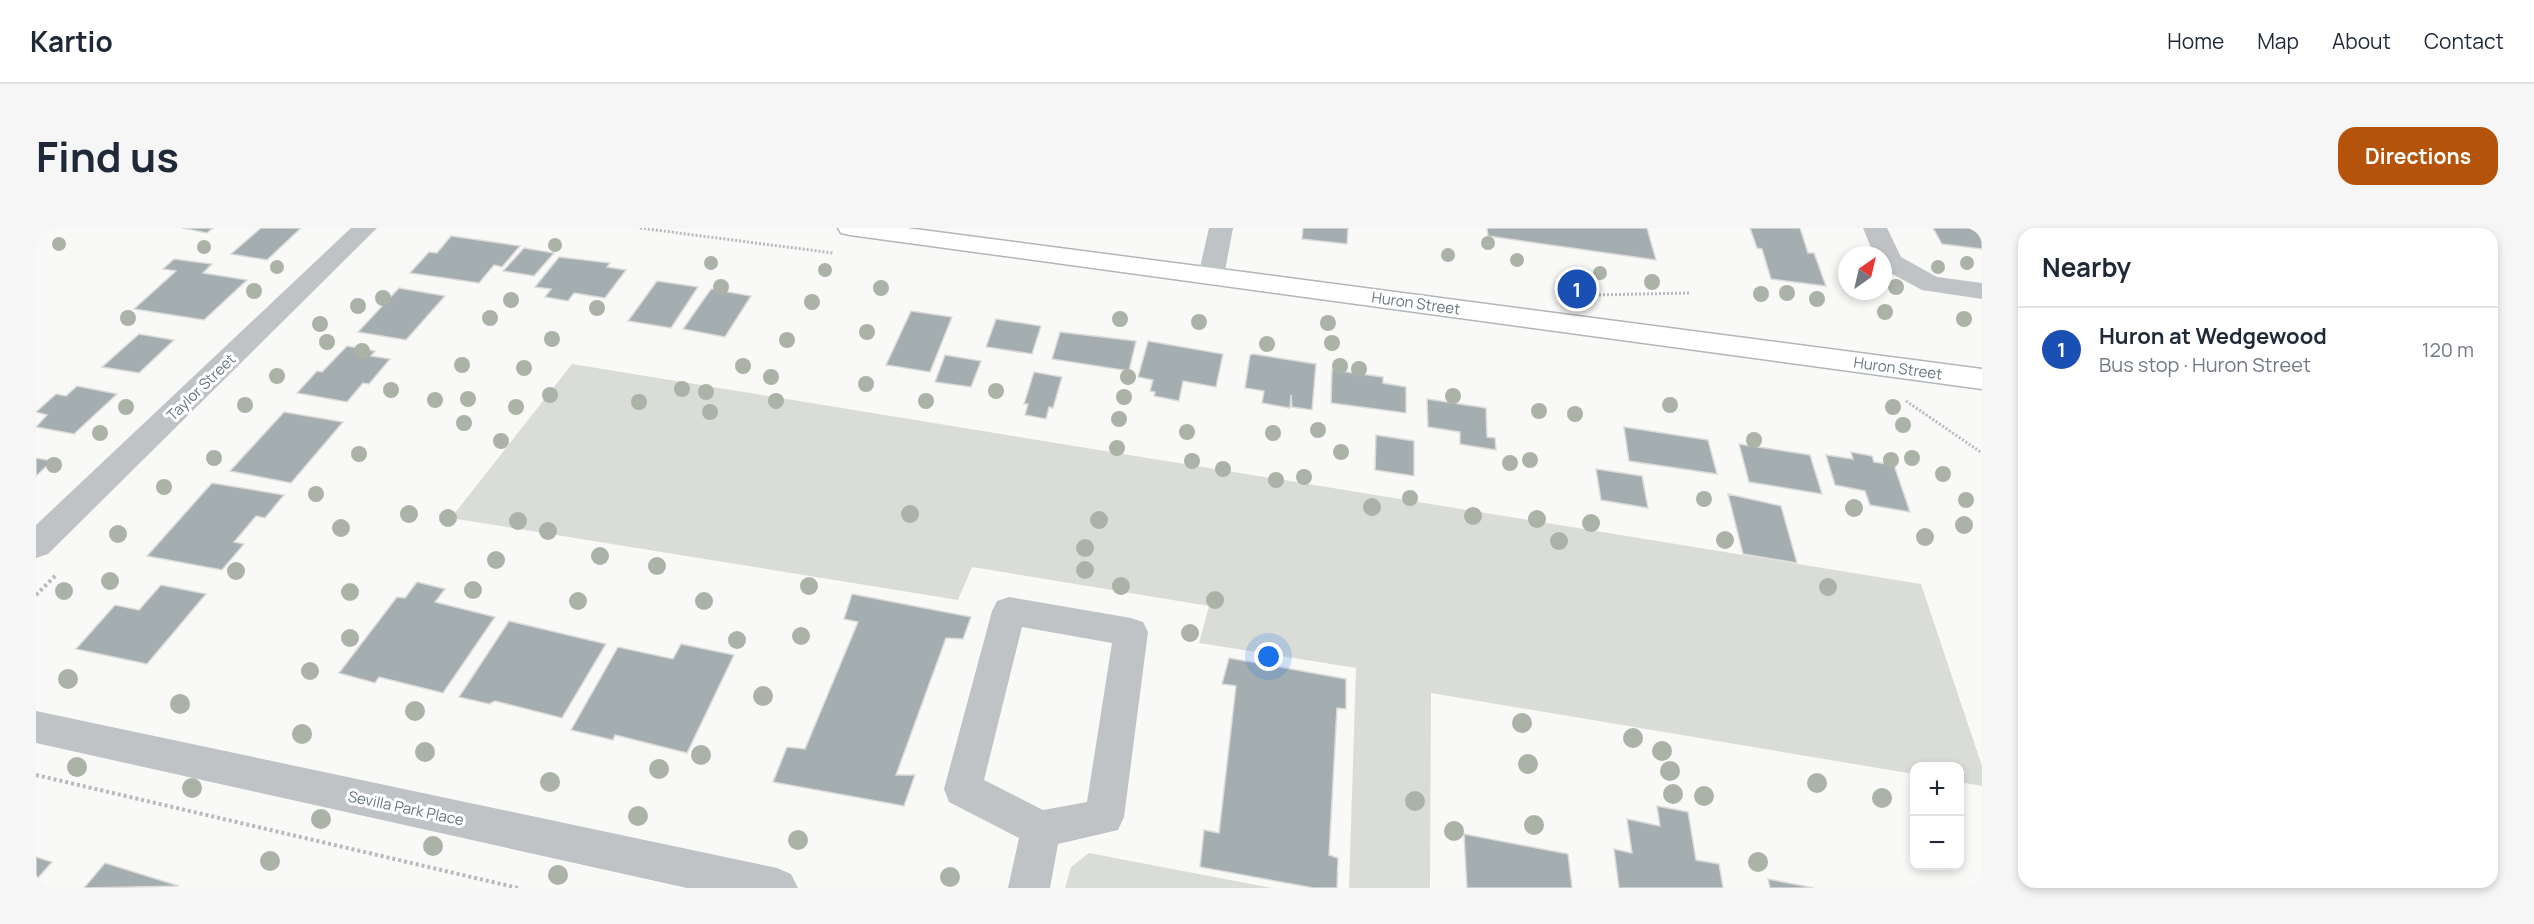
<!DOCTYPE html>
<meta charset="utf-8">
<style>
:root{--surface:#fff;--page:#f6f6f7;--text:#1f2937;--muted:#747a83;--line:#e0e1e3;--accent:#b45309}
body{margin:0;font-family:Manrope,sans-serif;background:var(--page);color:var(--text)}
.controls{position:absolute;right:18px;bottom:18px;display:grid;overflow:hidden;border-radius:12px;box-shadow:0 3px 9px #0003}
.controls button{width:54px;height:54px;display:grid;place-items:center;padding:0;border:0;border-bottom:2px solid var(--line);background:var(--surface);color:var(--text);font:30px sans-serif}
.compass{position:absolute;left:1802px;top:18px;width:54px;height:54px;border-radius:50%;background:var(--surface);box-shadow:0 3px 9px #0003;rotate:34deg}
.you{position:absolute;left:1233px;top:429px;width:21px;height:21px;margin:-15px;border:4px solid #fff;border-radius:50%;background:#1a73e8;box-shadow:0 0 0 9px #1a73e833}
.badge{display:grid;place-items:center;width:39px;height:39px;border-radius:50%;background:var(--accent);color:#fff;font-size:20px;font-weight:700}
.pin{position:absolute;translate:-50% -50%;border:3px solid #fff;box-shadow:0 2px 6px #0006}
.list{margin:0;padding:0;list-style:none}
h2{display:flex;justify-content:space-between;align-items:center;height:78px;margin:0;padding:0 24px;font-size:26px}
h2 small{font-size:20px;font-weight:400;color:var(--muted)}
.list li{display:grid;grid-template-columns:39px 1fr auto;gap:18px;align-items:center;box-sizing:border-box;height:84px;padding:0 24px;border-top:2px solid var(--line)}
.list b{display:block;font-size:22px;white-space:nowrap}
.list p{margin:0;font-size:20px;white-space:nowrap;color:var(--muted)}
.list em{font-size:20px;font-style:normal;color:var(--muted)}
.map{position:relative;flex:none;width:1946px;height:660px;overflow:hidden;border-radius:18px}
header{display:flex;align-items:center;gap:36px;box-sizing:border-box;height:84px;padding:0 30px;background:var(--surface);border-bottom:2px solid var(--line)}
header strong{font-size:28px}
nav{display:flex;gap:33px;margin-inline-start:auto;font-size:21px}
.intro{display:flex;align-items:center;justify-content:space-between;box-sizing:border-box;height:144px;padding:0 36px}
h1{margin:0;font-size:42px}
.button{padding:15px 27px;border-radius:18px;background:var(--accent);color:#fff;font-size:21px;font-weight:700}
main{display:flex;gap:36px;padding:0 36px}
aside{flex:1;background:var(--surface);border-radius:18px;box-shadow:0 3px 9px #0003}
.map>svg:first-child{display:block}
.green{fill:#daddd7}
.building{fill:#a4aeb1;stroke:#dbdbd9;stroke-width:1.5}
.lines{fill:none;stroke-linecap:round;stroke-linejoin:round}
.major-casing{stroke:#b1b6b9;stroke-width:3}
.path-far1{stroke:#b7bbbd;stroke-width:3;stroke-dasharray:2 2;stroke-linecap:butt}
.path{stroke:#b7bbbd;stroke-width:4;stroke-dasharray:3 3;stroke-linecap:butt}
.minor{fill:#bfc3c6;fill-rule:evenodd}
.major{fill:#fff;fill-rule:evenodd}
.tree{fill:#abb2a7}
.labels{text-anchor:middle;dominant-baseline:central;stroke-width:6;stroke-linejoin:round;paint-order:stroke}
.street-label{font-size:15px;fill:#67777e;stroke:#fff}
</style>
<header>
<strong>Kartio</strong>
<nav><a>Home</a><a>Map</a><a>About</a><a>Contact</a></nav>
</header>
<div class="intro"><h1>Find us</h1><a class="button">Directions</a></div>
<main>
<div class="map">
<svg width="1946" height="660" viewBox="0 0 1946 660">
<rect width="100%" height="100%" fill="#f9f9f7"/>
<path class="green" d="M536 136 1885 356 1946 538V558L1924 554V538H1878V546L1395 465 1394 660H1313L1320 440 1163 415 1173 378 936 339 922 372 415 290Z
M1053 625 1236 660H1029L1035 639Z"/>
<path class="building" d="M146 0H177L171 5Z
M225 0H265L231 32 195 26Z
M1267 0H1312L1311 16 1266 11Z
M1451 0H1611L1620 32 1452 8Z
M1714 0H1764L1772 25H1778L1790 58 1735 51 1726 21 1721 20Z
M1897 0H1946V21L1906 16Z
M415 8 484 18 466 39 458 37 443 55 374 45 393 24 401 25Z
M488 20 518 25 498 48 467 43Z
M523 29 574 35 571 39 590 42 569 70 538 65 532 73 509 69 515 61 499 59Z
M138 31 176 36 167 45 211 52 168 92 98 81 140 43 127 41Z
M621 53 662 59 635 100 592 93Z
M363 60 409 68 370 112 322 104Z
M675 61 715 68 689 109 647 101Z
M875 83 916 89 894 144 850 137Z
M960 91 1005 98 996 126 950 119Z
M1024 104 1100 113 1093 143 1016 131Z
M103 106 138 112 103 145 66 139Z
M1112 113 1187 126 1180 159 1147 153 1143 173 1118 168 1119 164 1114 163 1117 152 1102 149Z
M311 118 339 123 335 128 354 131 333 156 327 155 311 174 261 165 281 143 286 144Z
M1217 126 1280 136 1276 182 1256 179 1255 167 1254 180 1226 175 1228 163 1209 160 1214 127Z
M909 127 945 133 935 159 899 154Z
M1296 142 1347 149V155L1370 159V185L1295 175Z
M998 144 1026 149 1017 180 1013 179 1010 191 989 187 992 176H988Z
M41 158 81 166 38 206 0 199 11 187 0 184 20 166 30 168Z
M1391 171 1450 180 1451 209 1459 210 1460 222 1424 216V204L1392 199Z
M248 184 307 194 255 255 194 243Z
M1588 199 1672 212 1681 246 1593 233Z
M1340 207 1378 213V248L1339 242Z
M1703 216 1774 227 1786 266 1713 254Z
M1815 224 1836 228 1838 234 1858 237 1874 284 1834 277 1829 263 1799 257 1790 227 1817 231Z
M0 230 16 233 0 248Z
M1560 241 1606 248 1612 280 1565 272Z
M176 255 248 267 229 290 220 288 198 314 208 316 186 342 111 328Z
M1692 266 1745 278 1761 335 1707 326Z
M381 354 409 361 399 374 459 389 407 465 343 449 339 455 303 445 361 369 369 370Z
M125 357 170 366 111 436 40 421 79 377 103 382Z
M816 366 935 389 927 411 910 410 860 547H879L868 578 737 554 751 519 769 521 822 394 808 391Z
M473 393 570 416 526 490 459 473 453 476 423 469Z
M645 416 698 427 651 525 579 507 577 512 535 502 582 419 637 431Z
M1193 430 1310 451V481L1301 480 1293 627 1302 630 1301 660H1278L1164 639 1168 602 1183 605 1200 458 1186 456Z
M1621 578 1652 584 1660 632 1683 636 1687 660H1583L1578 621 1596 625 1591 591 1624 598Z
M1428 606 1532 626 1536 660H1431Z
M0 629 16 634 0 652Z
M69 635 143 658 48 660Z
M1732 651 1778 660H1734Z"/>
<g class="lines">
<g class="major-casing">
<path id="major" d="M802 0H871L1946 141V161L814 7 805 5Z"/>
</g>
<path class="path-far1" d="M604 0 797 25
M1559 67 1653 65
M1870 173 1946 225"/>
<path class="path" d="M0 367 21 346
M0 547 482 660"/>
<path class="minor" d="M315 0H341L12 326 0 330V297Z
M1173 0H1197L1188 48 1184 54 1175 56 1166 54 1162 48Z
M1827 0H1851L1865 29 1901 49 1946 55V71L1886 62 1847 41V27H1838Z
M973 369 1095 390 1107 394 1112 404 1088 589 1082 602 1022 616 1014 660H972L983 610 913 574 908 561 956 383 961 373ZM986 399 1076 415 1051 574 1007 582 948 552Z
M0 483 741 640 755 646 762 660H651L0 515Z"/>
<use href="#major" class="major"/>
</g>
<g class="tree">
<circle cx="1452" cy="15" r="7"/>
<circle cx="23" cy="16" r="7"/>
<circle cx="519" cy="17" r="7"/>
<circle cx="168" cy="19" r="7"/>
<circle cx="1412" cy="27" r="7"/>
<circle cx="1481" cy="32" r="7"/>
<circle cx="675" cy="35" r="7"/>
<circle cx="1931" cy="35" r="7"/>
<circle cx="241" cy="39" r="7"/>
<circle cx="1902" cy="39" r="7"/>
<circle cx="789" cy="42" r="7"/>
<circle cx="1564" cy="45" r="7"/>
<circle cx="1616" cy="54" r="8"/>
<circle cx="685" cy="59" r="8"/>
<circle cx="1860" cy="59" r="8"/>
<circle cx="845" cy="60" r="8"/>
<circle cx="218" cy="63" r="8"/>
<circle cx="1751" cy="65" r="8"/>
<circle cx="1725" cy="66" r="8"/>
<circle cx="347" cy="70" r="8"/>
<circle cx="1781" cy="71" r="8"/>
<circle cx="475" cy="72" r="8"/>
<circle cx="776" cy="74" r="8"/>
<circle cx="322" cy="78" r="8"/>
<circle cx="561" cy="80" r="8"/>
<circle cx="1849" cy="84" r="8"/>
<circle cx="92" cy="90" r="8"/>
<circle cx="454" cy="90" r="8"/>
<circle cx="1084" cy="91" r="8"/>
<circle cx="1928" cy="91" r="8"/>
<circle cx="1163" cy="94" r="8"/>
<circle cx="1292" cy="95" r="8"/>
<circle cx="284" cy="96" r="8"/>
<circle cx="831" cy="104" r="8"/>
<circle cx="516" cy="111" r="8"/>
<circle cx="751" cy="112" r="8"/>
<circle cx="291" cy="114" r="8"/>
<circle cx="1296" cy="115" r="8"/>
<circle cx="1231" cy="116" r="8"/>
<circle cx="326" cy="123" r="8"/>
<circle cx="426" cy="137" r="8"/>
<circle cx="707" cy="138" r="8"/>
<circle cx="1304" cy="138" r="8"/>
<circle cx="488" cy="140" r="8"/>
<circle cx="1323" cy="141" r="8"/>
<circle cx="241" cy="148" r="8"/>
<circle cx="735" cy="149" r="8"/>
<circle cx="1092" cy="149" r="8"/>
<circle cx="830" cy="156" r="8"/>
<circle cx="646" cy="161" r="8"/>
<circle cx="355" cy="162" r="8"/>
<circle cx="960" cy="163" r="8"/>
<circle cx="670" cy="164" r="8"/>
<circle cx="514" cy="167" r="8"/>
<circle cx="1417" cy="168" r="8"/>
<circle cx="1088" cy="169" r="8"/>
<circle cx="432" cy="171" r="8"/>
<circle cx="399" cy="172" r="8"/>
<circle cx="740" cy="173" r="8"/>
<circle cx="890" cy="173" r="8"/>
<circle cx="603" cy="174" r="8"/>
<circle cx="209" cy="177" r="8"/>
<circle cx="1634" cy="177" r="8"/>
<circle cx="90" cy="179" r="8"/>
<circle cx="480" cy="179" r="8"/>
<circle cx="1857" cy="179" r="8"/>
<circle cx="1503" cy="183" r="8"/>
<circle cx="674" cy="184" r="8"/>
<circle cx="1539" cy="186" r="8"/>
<circle cx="1083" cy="191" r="8"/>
<circle cx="428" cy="195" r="8"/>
<circle cx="1867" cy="197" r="8"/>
<circle cx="1282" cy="202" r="8"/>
<circle cx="1151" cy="204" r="8"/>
<circle cx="64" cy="205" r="8"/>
<circle cx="1237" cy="205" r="8"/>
<circle cx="1718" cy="212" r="8"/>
<circle cx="465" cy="213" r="8"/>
<circle cx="1081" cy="220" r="8"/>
<circle cx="1305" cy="224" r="8"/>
<circle cx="323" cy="226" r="8"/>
<circle cx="178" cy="230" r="8"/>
<circle cx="1876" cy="230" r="8"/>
<circle cx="1494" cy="232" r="8"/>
<circle cx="1855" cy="232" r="8"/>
<circle cx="1156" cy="233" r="8"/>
<circle cx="1474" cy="235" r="8"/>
<circle cx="18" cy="237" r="8"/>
<circle cx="1187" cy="241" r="8"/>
<circle cx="1907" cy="246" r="8"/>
<circle cx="1268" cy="249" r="8"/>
<circle cx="1240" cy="252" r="8"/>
<circle cx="128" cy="259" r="8"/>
<circle cx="280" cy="266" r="8"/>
<circle cx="1374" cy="270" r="8"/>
<circle cx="1668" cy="271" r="8"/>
<circle cx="1930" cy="272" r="8"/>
<circle cx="1336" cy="279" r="9"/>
<circle cx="1818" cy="280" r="9"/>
<circle cx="373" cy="286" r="9"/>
<circle cx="874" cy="286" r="9"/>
<circle cx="1437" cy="288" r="9"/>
<circle cx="412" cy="290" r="9"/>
<circle cx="1501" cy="291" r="9"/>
<circle cx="1063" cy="292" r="9"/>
<circle cx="482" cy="293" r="9"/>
<circle cx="1555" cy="295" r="9"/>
<circle cx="1928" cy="297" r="9"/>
<circle cx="305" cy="300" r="9"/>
<circle cx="512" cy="303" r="9"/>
<circle cx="82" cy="306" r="9"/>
<circle cx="1889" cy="309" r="9"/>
<circle cx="1689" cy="312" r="9"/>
<circle cx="1523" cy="313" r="9"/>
<circle cx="1049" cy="320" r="9"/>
<circle cx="564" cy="328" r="9"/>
<circle cx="460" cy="332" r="9"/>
<circle cx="621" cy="338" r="9"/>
<circle cx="1049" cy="342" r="9"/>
<circle cx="200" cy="343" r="9"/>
<circle cx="74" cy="353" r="9"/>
<circle cx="773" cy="358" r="9"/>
<circle cx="1085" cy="358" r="9"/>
<circle cx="1792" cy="359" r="9"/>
<circle cx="437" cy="362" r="9"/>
<circle cx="28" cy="363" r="9"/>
<circle cx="314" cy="364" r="9"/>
<circle cx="1179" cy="372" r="9"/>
<circle cx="542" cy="373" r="9"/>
<circle cx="668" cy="373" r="9"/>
<circle cx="1154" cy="405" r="9"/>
<circle cx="765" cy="408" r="9"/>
<circle cx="314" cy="410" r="9"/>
<circle cx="701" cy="412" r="9"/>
<circle cx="274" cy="443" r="9"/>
<circle cx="32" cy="451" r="10"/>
<circle cx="727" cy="468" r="10"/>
<circle cx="144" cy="476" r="10"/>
<circle cx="379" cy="483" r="10"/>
<circle cx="1486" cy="495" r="10"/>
<circle cx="266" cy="506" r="10"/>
<circle cx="1597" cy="510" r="10"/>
<circle cx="1626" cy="523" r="10"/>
<circle cx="389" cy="524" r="10"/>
<circle cx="665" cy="527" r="10"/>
<circle cx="1492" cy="536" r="10"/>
<circle cx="41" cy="539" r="10"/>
<circle cx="623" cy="541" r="10"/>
<circle cx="1634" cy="543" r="10"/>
<circle cx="514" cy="554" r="10"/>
<circle cx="1781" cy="555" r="10"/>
<circle cx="156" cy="560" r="10"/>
<circle cx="1637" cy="566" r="10"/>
<circle cx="1668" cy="568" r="10"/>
<circle cx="1846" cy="570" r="10"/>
<circle cx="1379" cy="573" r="10"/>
<circle cx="602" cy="588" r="10"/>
<circle cx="285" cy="591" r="10"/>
<circle cx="1498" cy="597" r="10"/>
<circle cx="1418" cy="603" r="10"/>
<circle cx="762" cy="612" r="10"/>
<circle cx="397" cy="618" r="10"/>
<circle cx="234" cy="633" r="10"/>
<circle cx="1722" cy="634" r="10"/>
<circle cx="522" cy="647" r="10"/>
<circle cx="914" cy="649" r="10"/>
</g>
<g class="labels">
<g class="street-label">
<text transform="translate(1380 75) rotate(8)">Huron Street</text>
<text transform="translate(1862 140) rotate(8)">Huron Street</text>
<text transform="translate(165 159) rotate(-44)">Taylor Street</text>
<text transform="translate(370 580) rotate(12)">Sevilla Park Place</text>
</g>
</g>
</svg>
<div class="controls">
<button>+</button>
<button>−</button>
</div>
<svg class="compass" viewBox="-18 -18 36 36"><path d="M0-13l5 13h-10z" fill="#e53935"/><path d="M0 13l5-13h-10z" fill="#747a83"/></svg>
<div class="you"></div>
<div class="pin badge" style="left:1541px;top:61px;background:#1a4fb4">1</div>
</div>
<aside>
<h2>Nearby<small></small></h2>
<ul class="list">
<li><span class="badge" style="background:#1a4fb4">1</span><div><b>Huron at Wedgewood</b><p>Bus stop · Huron Street</p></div><em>120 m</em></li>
</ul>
</aside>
</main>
